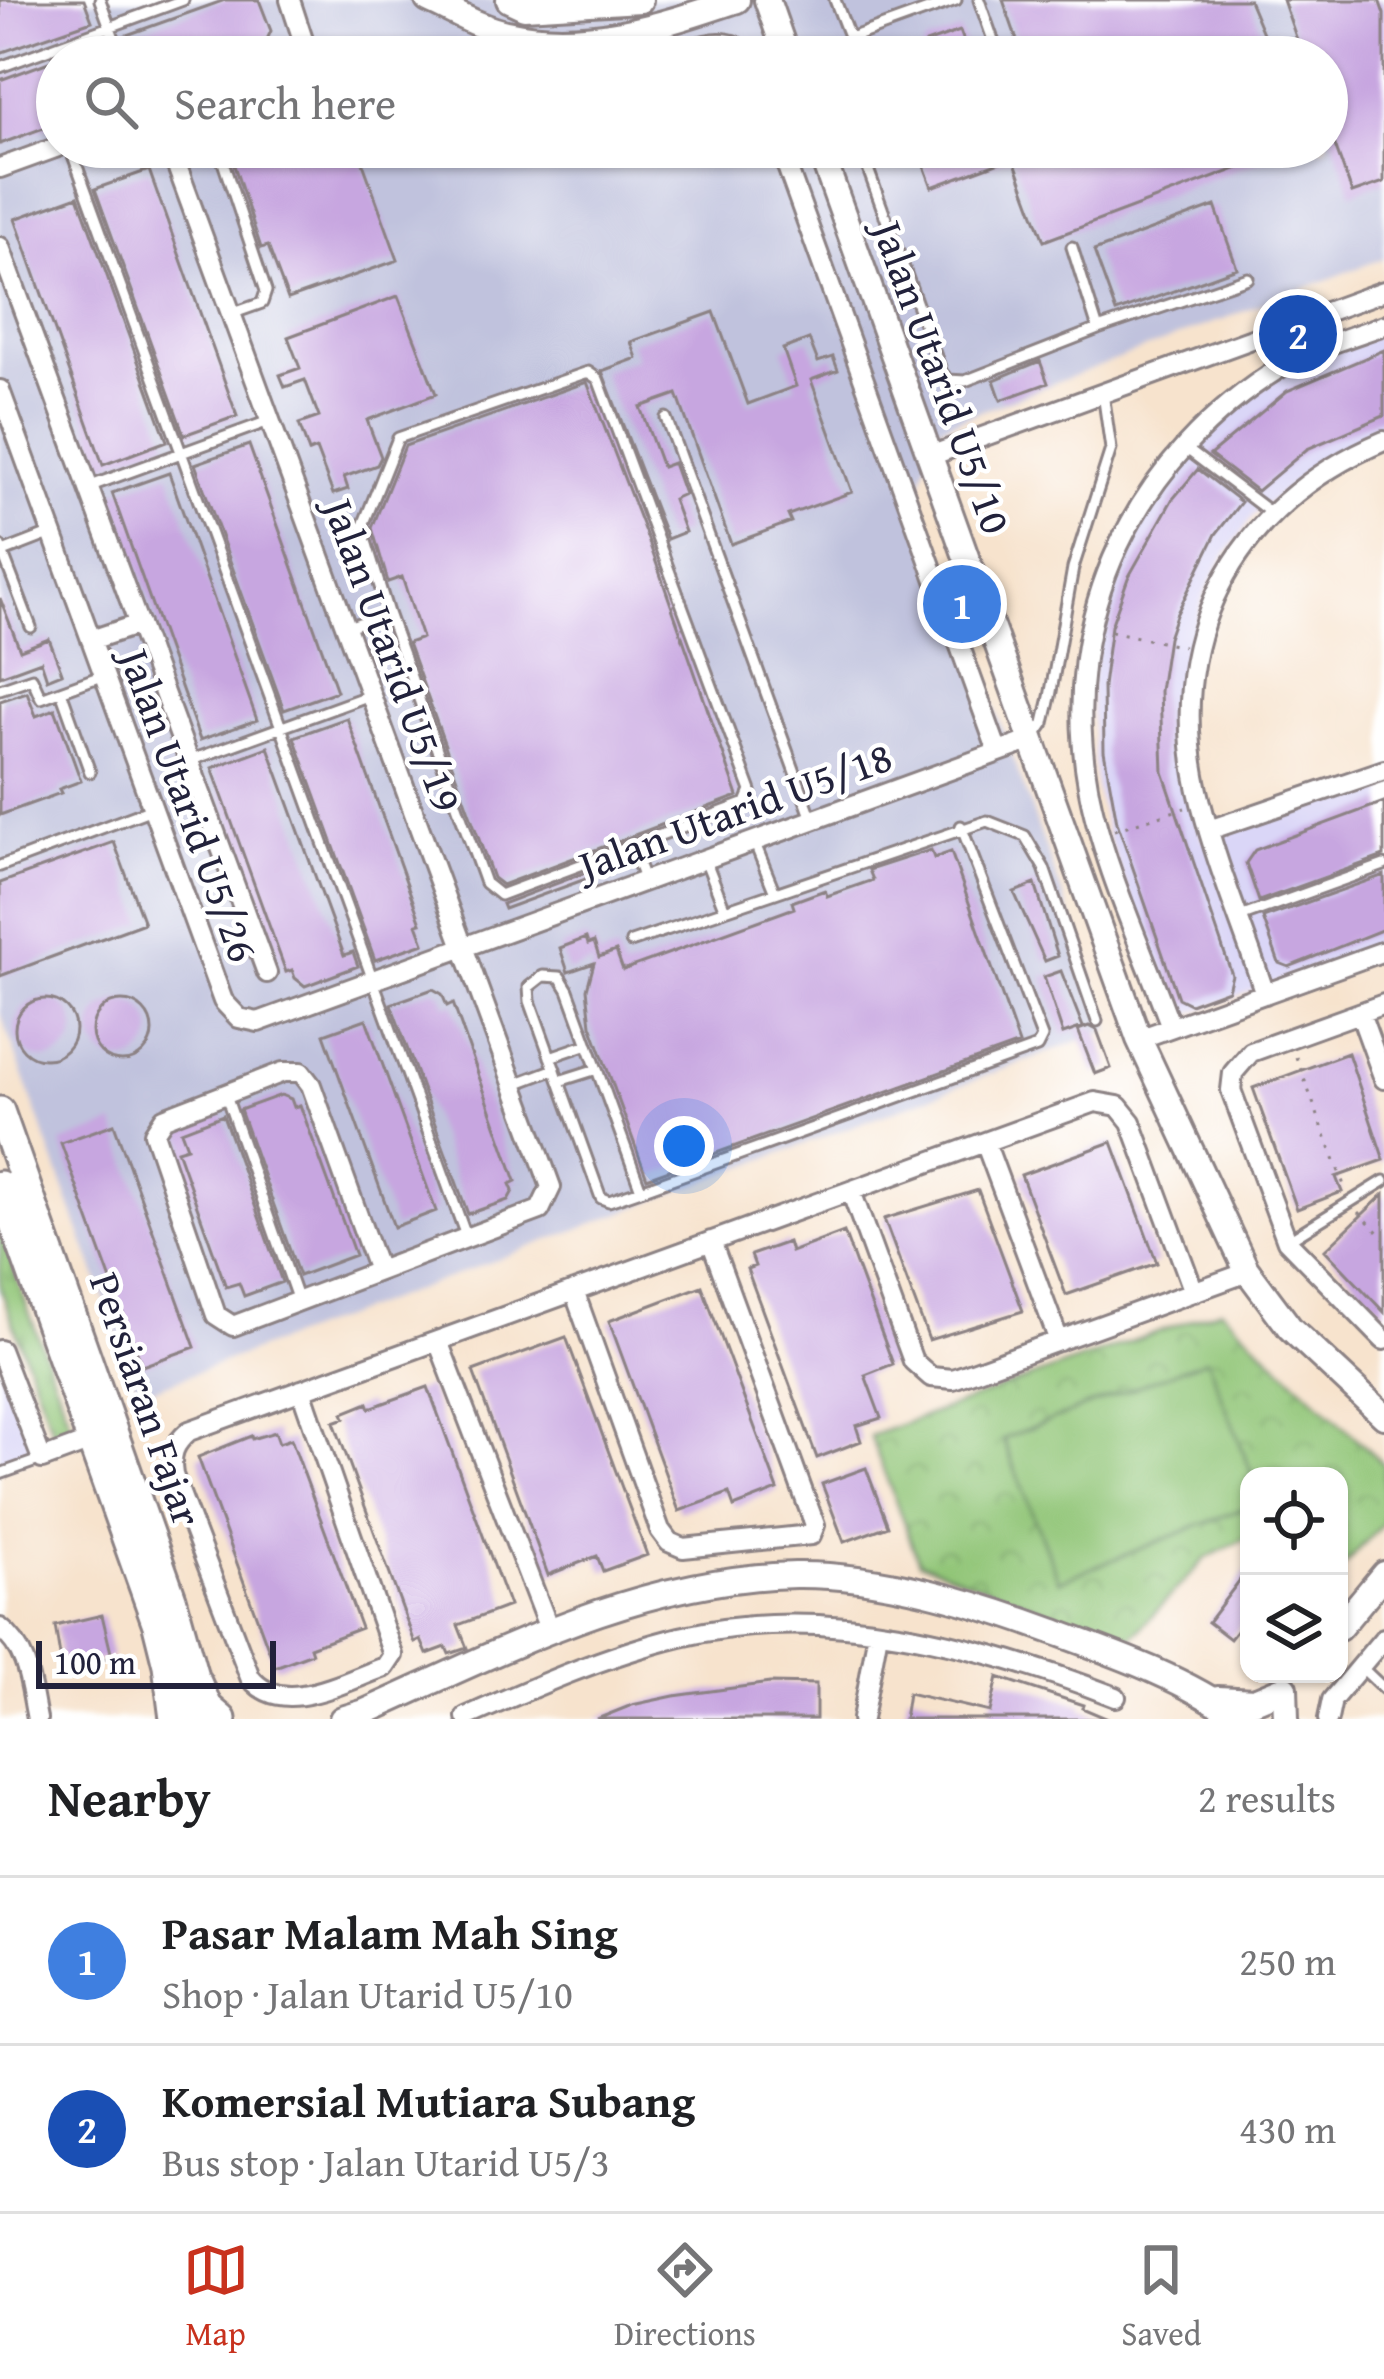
<!DOCTYPE html>
<meta charset="utf-8">
<style>
:root{--surface:#fff;--page:#f6f6f6;--text:#202124;--muted:#757577;--line:#e0e0e0;--accent:#c8321e}
body{margin:0;font-family:"Gentium Book Plus",serif;background:var(--page);color:var(--text)}
.controls{position:absolute;right:36px;bottom:36px;display:grid;overflow:hidden;border-radius:24px;box-shadow:0 3px 9px #0004}
.controls button{width:108px;height:108px;display:grid;place-items:center;padding:0;border:0;border-bottom:3px solid var(--line);background:var(--surface);color:var(--text);font:60px sans-serif}
.scale{position:absolute;left:36px;bottom:30px;width:240px;box-sizing:border-box;padding-left:12px;border:6px solid #22223b;border-top:0;font-size:33px;line-height:42px;white-space:nowrap;color:#22223b;-webkit-text-stroke:9px #fff;paint-order:stroke}
.you{position:absolute;left:684px;top:1146px;width:42px;height:42px;margin:-30px;border:9px solid #fff;border-radius:50%;background:#1a73e8;box-shadow:0 0 0 18px #1a73e833}
.badge{display:grid;place-items:center;width:78px;height:78px;border-radius:50%;background:var(--accent);color:#fff;font-size:39px;font-weight:700}
.pin{position:absolute;translate:-50% -50%;border:6px solid #fff;box-shadow:0 3px 12px #0006}
.list{margin:0;padding:0;list-style:none}
h2{display:flex;justify-content:space-between;align-items:center;height:156px;margin:0;padding:0 48px;font-size:51px}
h2 small{font-size:39px;font-weight:400;color:var(--muted)}
.list li{display:grid;grid-template-columns:78px 1fr auto;gap:36px;align-items:center;box-sizing:border-box;height:168px;padding:0 48px;border-top:3px solid var(--line)}
.list b{display:block;font-size:45px;white-space:nowrap}
.list p{margin:0;font-size:39px;white-space:nowrap;color:var(--muted)}
.list em{font-size:39px;font-style:normal;color:var(--muted)}
.icon{flex:none;width:66px;height:66px;fill:none;stroke:currentColor;stroke-width:2;stroke-linecap:round;stroke-linejoin:round}
.map{position:relative;flex:none;width:1384px;height:1719px;overflow:hidden}
.search{position:absolute;background:var(--surface);box-shadow:0 3px 9px #0004;left:36px;right:36px;top:36px;height:132px;display:flex;align-items:center;gap:30px;box-sizing:border-box;padding:0 42px;border-radius:66px;color:var(--muted);font-size:45px}
.sheet{height:492px;background:var(--surface)}
nav{display:flex;justify-content:space-around;align-items:center;box-sizing:border-box;height:168px;border-top:3px solid var(--line);background:var(--surface);font-size:33px;color:var(--muted)}
nav a{display:grid;justify-items:center;gap:6px}
nav .on{color:var(--accent)}
.map>svg:first-child{display:block}
.built{fill:#dad6f7}
.industrial{fill:#c0c2dd;fill-rule:evenodd}
.grass{fill:url(#grass-tufts);stroke:#597458;stroke-width:3}
.park{fill:url(#park-crowns);stroke:#597458;stroke-width:3}
.garden{fill:#90c576;stroke:#597458;stroke-width:3}
.building{fill:#c7a6e0}
.lines{fill:none;stroke-linecap:round;stroke-linejoin:round}
.service-casing{stroke:#8c8284;stroke-width:15}
.minor-casing{stroke:#8c8284;stroke-width:24}
.tertiary-casing{stroke:#8c8284;stroke-width:30}
.secondary-casing{stroke:#8c8284;stroke-width:33}
.path{stroke:#8c8284;stroke-width:3;stroke-dasharray:3 9;stroke-linecap:butt}
.service{stroke:#fff;stroke-width:9}
.minor{stroke:#fff;stroke-width:18}
.tertiary{stroke:#fff;stroke-width:24}
.secondary{stroke:#fff;stroke-width:27}
.labels{text-anchor:middle;dominant-baseline:central;stroke-width:9;stroke-linejoin:round;paint-order:stroke}
.street-label{font-size:42px;fill:#22223b;stroke:#fff}
</style>
<div class="map">
<svg width="1384" height="1719" viewBox="0 0 1384 1719">
<defs>
<pattern id="grass-tufts" width="24" height="20" patternUnits="userSpaceOnUse" patternTransform="scale(3)"><rect width="24" height="20" fill="#90c576"/><path d="M3 7l-1-3M5 7V3M7 7l1-3M15 17l-1-3M17 17v-4M19 17l1-3" fill="none" stroke="#7ca967"/></pattern>
<pattern id="park-crowns" width="20" height="18" patternUnits="userSpaceOnUse" patternTransform="scale(3)"><rect width="20" height="18" fill="#90c576"/><path d="M2 6a3 3 0 1 1 6 0M12 15a3 3 0 1 1 6 0" fill="none" stroke="#7ca967"/></pattern>
</defs>
<rect width="100%" height="100%" fill="#fff"/>
<filter id="ink" filterUnits="userSpaceOnUse"><feTurbulence type="fractalNoise" baseFrequency=".00833" numOctaves="2"/><feDisplacementMap in="SourceGraphic" scale="24" xChannelSelector="R" yChannelSelector="G"/><feConvolveMatrix kernelMatrix="1 2 1 2 8 2 1 2 1" color-interpolation-filters="sRGB"/></filter>
<filter id="wash" filterUnits="userSpaceOnUse"><feTurbulence type="fractalNoise" baseFrequency=".004" numOctaves="4" result="noise"/><feDisplacementMap in="SourceGraphic" scale="48" xChannelSelector="R" yChannelSelector="G"/><feGaussianBlur stdDeviation="2.7" result="paint"/><feColorMatrix in="noise" values="0 0 0 0 0 0 0 0 0 0 0 0 0 0 0 0 0 1.4 0 .05"/><feComposite in="paint" operator="in"/></filter>
<g filter="url(#wash)">
<rect width="100%" height="100%" fill="#f7e3cd"/>
<path class="built" d="M1384 332V435L1319 462 1255 514 1222 561 1204 596 1180 683V737L1188 795 1204 841 1384 778V943L1176 1019 1108 838 1095 785 1090 687 1109 585 1129 532 1157 491 1221 418 1288 369Z
M0 1363 35 1457 0 1469Z"/>
<path class="industrial" d="M0 0H1384V258L936 428 918 495 1111 1029 139 1394 0 1012ZM57 57H1327V147H57Z"/>
<path class="grass" d="M0 1215 14 1271 73 1431 55 1438 0 1287Z"/>
<path class="park" d="M1221 1309 1384 1465V1522L1339 1571V1476H1249V1537L1206 1558 1128 1641 919 1562 870 1436Z"/>
<path class="garden" d="M1207 1359 1253 1476H1249V1506L1059 1581 1003 1439Z"/>
<g id="blocks">
<path class="building" d="M0 0H84L92 21 0 53Z
M225 0H259L271 31 263 48 236 57H131L124 36Z
M1003 0H1249L1273 57H1023Z
M1283 0H1379L1384 14V182L1352 193 1327 123V57H1303Z
M960 31 970 57H919L926 43Z
M57 59V123L0 144V80Z
M237 147H357L398 260 288 299 268 246 261 248 229 150Z
M917 147H1292V148L1044 241 1013 157 932 187Z
M149 170 237 416 184 435 95 189Z
M78 196 167 441 103 465 15 219Z
M1215 206 1237 268 1116 312 1094 251Z
M398 296 436 394 367 420 381 457 377 465 344 477 348 489 333 494 316 449 309 452 299 424 319 417 305 380 285 387 280 375 300 368 288 337Z
M714 312 748 404 796 386 783 349 809 339 818 362 833 357 838 370 811 380 852 492 788 515 791 522 731 544 677 394 640 407 662 467 673 463 684 494 673 499 685 532 667 539 602 371 637 358 631 342Z
M1384 350V416L1307 449 1257 491 1210 455 1287 391Z
M1040 361 1048 383 1001 400 994 380Z
M587 382 650 545 738 796 502 885 493 878 408 643 422 638 402 577 388 582 372 528 405 446Z
M249 445 337 691 284 710 195 464Z
M1198 469 1241 502 1216 534 1176 615 1168 638 1160 691 1163 772 1232 975 1228 990 1190 1004 1178 998 1117 822 1104 751 1103 686 1111 626 1128 578 1172 500Z
M169 473 257 720 200 740 112 493Z
M0 598 20 650 49 639 62 673 47 679 41 661 0 676Z
M27 692 36 716 55 709 81 781 59 789 61 793 0 815V701Z
M347 718 421 923 417 924 424 943 375 960 294 737Z
M268 747 344 955 353 952 358 966 305 986 295 978 292 970 286 972 212 768Z
M1384 802V856L1259 901 1246 863 1255 850Z
M114 842 144 923 0 976V883Z
M931 850 934 858 951 852 1019 1044 647 1178 591 1025 587 989 594 963 568 972 560 948 586 938 588 944 594 942 599 957 616 951 623 970 794 908 792 902 825 890 827 896 873 880 869 870Z
M600 867 602 873 504 909 502 904Z
M1384 875V929L1289 967 1279 963 1263 918Z
M1035 884 1058 956 1045 961 1014 892Z
M1061 971 1083 1027 1063 1034 1044 977Z
M433 989 442 994 447 1006 453 1003 516 1181 510 1184 513 1191 508 1200 468 1214 391 1004Z
M15 1029a30 30 0 1 1 60 0a30 30 0 1 1-60 0Z
M92 1031a30 30 0 1 1 60 0a30 30 0 1 1-60 0Z
M366 1019 436 1211 394 1227 324 1034Z
M1089 1026 1097 1030 1111 1068 1095 1074 1078 1030Z
M1348 1053 1384 1160 1336 1177 1342 1192 1297 1209 1253 1088Z
M281 1095 291 1099 294 1107 300 1105 355 1255 299 1276 240 1110Z
M223 1115 282 1282 244 1296 239 1283 226 1287 177 1150 187 1147 181 1131Z
M114 1124 195 1347 142 1366 61 1143Z
M1112 1142 1157 1263 1066 1295 1021 1175Z
M978 1190 1023 1311 929 1340 884 1219Z
M1384 1194V1312L1325 1250Z
M844 1232 893 1364 865 1375 881 1418 856 1426 861 1441 817 1458 747 1269 755 1266 751 1255 788 1242 791 1252Z
M702 1286 778 1490 734 1507 729 1493 679 1511 609 1321Z
M566 1337 647 1555 603 1571 597 1556 548 1575 473 1371Z
M428 1387 509 1606 458 1625 467 1648 449 1654 446 1647 427 1654 421 1640 415 1643 334 1422 345 1418 343 1413 368 1403 370 1408Z
M275 1432 279 1443 291 1439 361 1628 310 1647 312 1653 275 1667 198 1457 251 1436 252 1439Z
M866 1468 888 1526 844 1542 822 1484Z
M1249 1568V1624L1244 1621 1230 1639 1208 1622Z
M102 1615 112 1657 62 1668 55 1626Z
M998 1677 1083 1705 1082 1708 1108 1719H904L908 1693 990 1712Z
M770 1683 816 1684V1719H597L632 1705 674 1696Z"/>
</g>
</g>
<g filter="url(#ink)">
<use href="#blocks" fill-opacity="0" stroke="#8c8284" stroke-width="3"/>
<g class="lines">
<g class="service-casing">
<path id="service" d="M100 0 121 57
M835 0 857 57
M979 0 999 57
M850 38 956 0
M0 67 183 0
M70 147 466 1236
M218 147 266 291 262 303 231 314
M860 147 942 373 948 380 965 381 1098 329 1248 278
M1072 247 1098 329
M588 372 598 379 751 791 746 803 500 895 485 883 388 613 362 528 398 438Z
M666 418 812 819
M1184 447 1271 513
M88 487 269 421
M0 546 31 627
M3 552 52 533
M345 628 388 613
M0 689 32 678 41 698 104 675
M61 691 90 772
M1035 736 1044 723 1050 697 1073 568 1111 449 1103 393
M189 761 370 695
M754 841 775 893
M632 848 645 881
M705 859 725 910
M0 866 152 809
M1240 917 1384 865
M631 942 987 821 1025 836 1044 868 1097 1021
M543 976 560 977 568 990 641 1190 609 1201 601 1198 530 1001 529 987Z
M550 1057 588 1044
M559 1081 597 1069
M515 1084 555 1069
M225 1093 298 1301
M641 1190 1037 1047 1042 1037 961 826
M1287 1241 1384 1181
M0 1474 42 1459
M1361 1667 1384 1689"/>
</g>
<g class="minor-casing">
<path id="minor" d="M290 0 304 43 298 57
M645 30 654 47 671 55C698 48 728 31 748 57
M170 147 551 1187 540 1210 233 1326 216 1315 154 1133 164 1118 283 1072H301L311 1085 378 1271
M780 147 998 752
M0 168 58 147
M0 247 267 973
M0 390 223 1001 239 1018 258 1022 1032 740
M930 456 1384 291
M91 640 139 624
M1209 830 1384 770
M1265 994C1244 930 1217 867 1201 803 1160 642 1232 505 1384 441
M1384 1004 1251 1052 1233 1073 1231 1090 1287 1241 1384 1340
M1360 1013 1384 1079
M1171 1027C1144 952 1102 864 1088 786 1057 614 1136 456 1283 366 1313 348 1351 337 1384 325
M1139 1039 1384 951
M985 1142 1059 1341
M851 1191 913 1361 931 1377 953 1379 1248 1272
M574 1291 660 1530 669 1542 683 1548 811 1535 815 1525 711 1241
M438 1341 549 1629
M0 1350 42 1459 99 1438
M301 1390 393 1655 385 1667C346 1680 281 1719 250 1677L173 1475C170 1454 173 1445 189 1431 491 1321 793 1211 1095 1102L1118 1106 1131 1122 1194 1292
M0 1628C29 1650 30 1685 37 1719
M466 1717C536 1686 606 1655 680 1637 826 1603 979 1644 1116 1697
M862 1719 878 1632
M1328 1719 1332 1700 1384 1638"/>
</g>
<g class="tertiary-casing">
<path id="tertiary" d="M428 0C453 11 480 28 506 33 586 51 662 25 737 0
M509 0 524 7 640 0
M767 0 787 57
M819 147 1139 1039 1246 1269 1290 1328 1384 1416
M1339 1628 1384 1574
M1285 1688 1286 1719
M1218 1699 1254 1701 1285 1688
M342 1719 365 1712C503 1650 641 1578 795 1575 881 1574 973 1602 1052 1631 1118 1655 1184 1678 1241 1719"/>
</g>
<g class="secondary-casing">
<path id="secondary" d="M0 1111 172 1598 193 1673 197 1719
M0 1185 157 1625 167 1665 174 1719
M197 1682 208 1707 222 1719"/>
</g>
<path class="path" d="M1111 631 1183 647
M1114 830 1185 808
M1296 1057 1345 1188
M1359 1212 1384 1239"/>
<use href="#service" class="service"/>
<use href="#minor" class="minor"/>
<use href="#tertiary" class="tertiary"/>
<use href="#secondary" class="secondary"/>
</g>
</g>
<g class="labels">
<g class="street-label">
<text transform="translate(943 377) rotate(70)">Jalan Utarid U5/10</text>
<text transform="translate(394 655) rotate(70)">Jalan Utarid U5/19</text>
<text transform="translate(190 805) rotate(70)">Jalan Utarid U5/26</text>
<text transform="translate(735 810) rotate(-20)">Jalan Utarid U5/18</text>
<text transform="translate(147 1399) rotate(71)">Persiaran Fajar</text>
</g>
</g>
</svg>
<div class="controls">
<button><svg class="icon" aria-label="locate" viewBox="0 0 24 24"><circle cx="12" cy="12" r="6"/><path d="M12 2v4M12 18v4M2 12h4M18 12h4"/></svg></button>
<button><svg class="icon" aria-label="layers" viewBox="0 0 24 24"><path d="M12 4l9 5-9 5-9-5zM3 14l9 5 9-5"/></svg></button>
</div>
<div class="scale">100 m</div>
<div class="you"></div>
<div class="pin badge" style="left:962px;top:604px;background:#3f7fe0">1</div>
<div class="pin badge" style="left:1298px;top:334px;background:#1a4fb4">2</div>
<div class="search"><svg class="icon" aria-label="search" viewBox="0 0 24 24"><circle cx="10" cy="10" r="6"/><path d="M15 15l6 6"/></svg>Search here</div>
</div>
<section class="sheet">
<h2>Nearby<small>2 results</small></h2>
<ul class="list">
<li><span class="badge" style="background:#3f7fe0">1</span><div><b>Pasar Malam Mah Sing</b><p>Shop · Jalan Utarid U5/10</p></div><em>250 m</em></li>
<li><span class="badge" style="background:#1a4fb4">2</span><div><b>Komersial Mutiara Subang</b><p>Bus stop · Jalan Utarid U5/3</p></div><em>430 m</em></li>
</ul>
</section>
<nav>
<a class="on"><svg class="icon" aria-label="map" viewBox="0 0 24 24"><path d="M3 6l6-2 6 2 6-2v14l-6 2-6-2-6 2zM9 4v14M15 6v14"/></svg>Map</a>
<a><svg class="icon" aria-label="directions" viewBox="0 0 24 24"><path d="M12 3l9 9-9 9-9-9zM9 14v-3h6M13 9l2 2-2 2"/></svg>Directions</a>
<a><svg class="icon" aria-label="saved" viewBox="0 0 24 24"><path d="M7 4h10v16l-5-4-5 4z"/></svg>Saved</a>
</nav>
